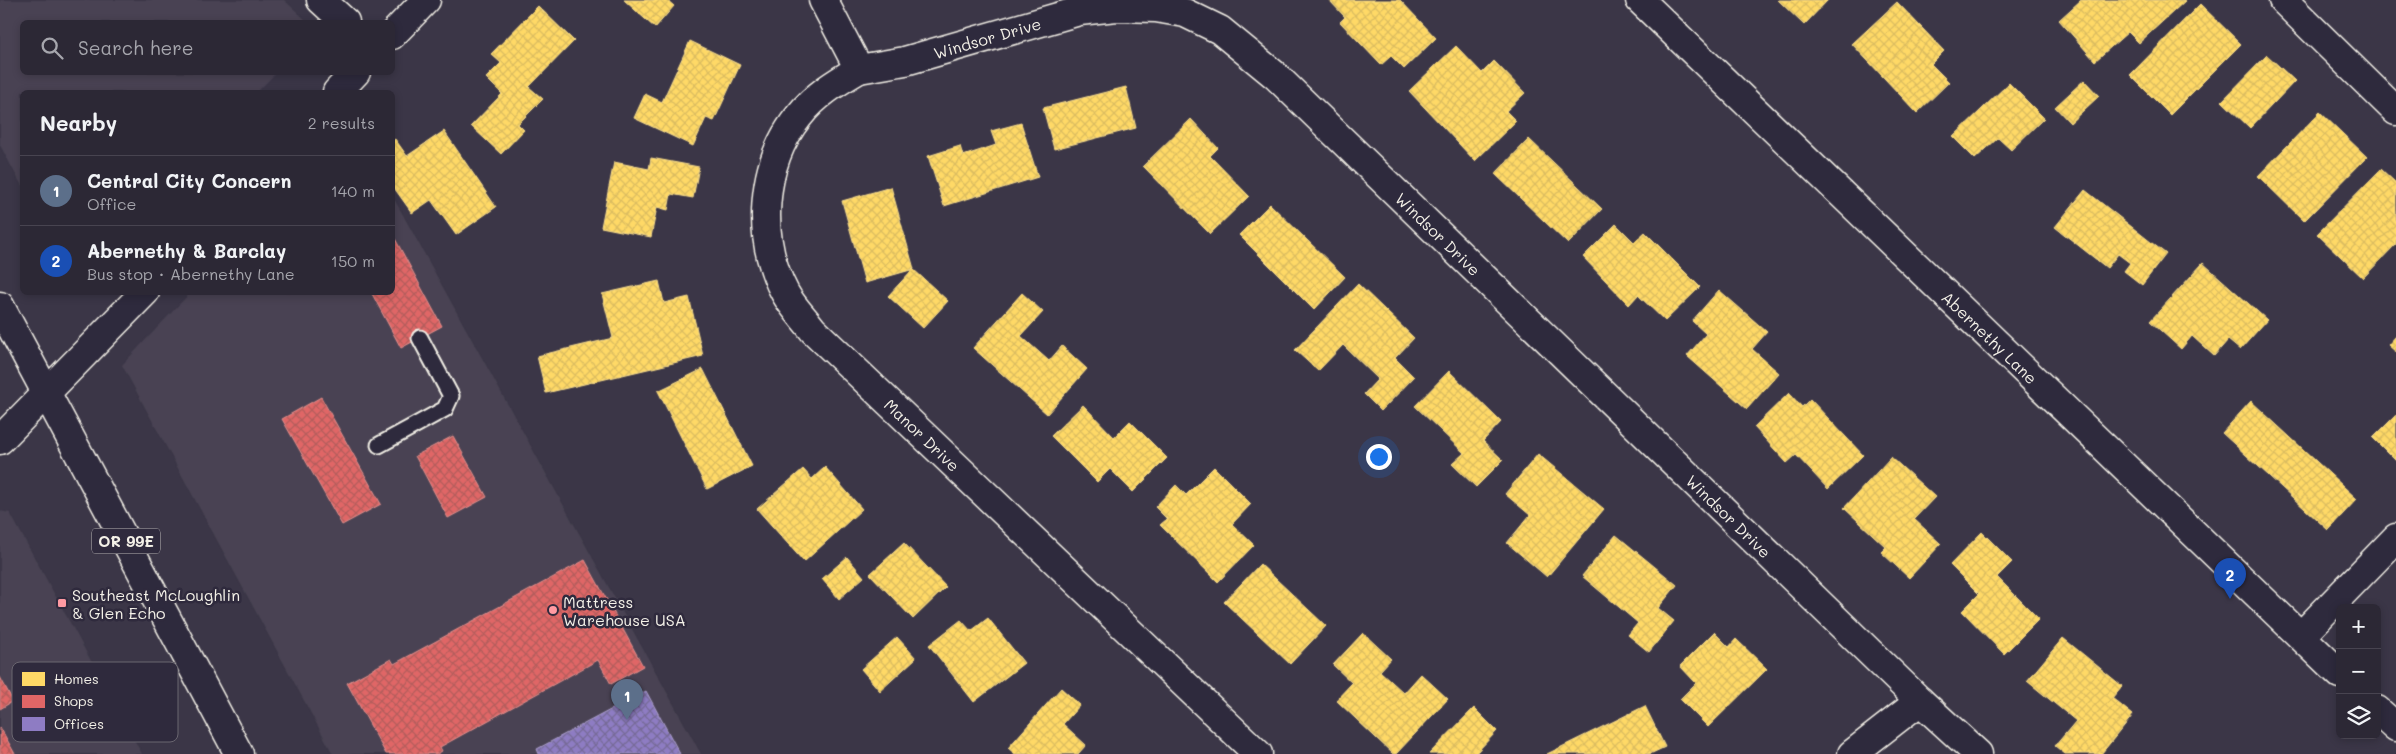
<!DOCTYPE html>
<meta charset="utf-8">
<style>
:root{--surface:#2c2835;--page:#383441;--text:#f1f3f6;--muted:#a6a6ad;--line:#484450;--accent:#ff9aa2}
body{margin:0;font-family:Mali,sans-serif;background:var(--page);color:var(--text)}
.controls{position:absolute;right:15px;bottom:15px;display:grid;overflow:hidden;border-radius:8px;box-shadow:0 2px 8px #0003}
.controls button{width:45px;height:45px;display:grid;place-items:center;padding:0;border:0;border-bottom:1px solid var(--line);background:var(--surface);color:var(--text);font:25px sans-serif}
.you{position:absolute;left:1378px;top:456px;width:18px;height:18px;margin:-12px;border:4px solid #fff;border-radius:50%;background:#1a73e8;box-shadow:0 0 0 8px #1a73e833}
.badge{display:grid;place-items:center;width:32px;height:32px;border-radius:50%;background:var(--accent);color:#fff;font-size:16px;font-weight:700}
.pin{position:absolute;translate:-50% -41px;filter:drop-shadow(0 1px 2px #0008)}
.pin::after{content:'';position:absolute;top:26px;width:18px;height:15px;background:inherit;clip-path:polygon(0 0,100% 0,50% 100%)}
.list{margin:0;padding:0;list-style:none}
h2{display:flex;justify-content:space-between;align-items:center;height:65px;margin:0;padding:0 20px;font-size:21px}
h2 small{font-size:16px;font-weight:400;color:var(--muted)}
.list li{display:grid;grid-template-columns:32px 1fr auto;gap:15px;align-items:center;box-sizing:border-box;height:70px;padding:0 20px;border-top:1px solid var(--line)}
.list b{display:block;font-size:19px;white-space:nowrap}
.list p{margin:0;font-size:16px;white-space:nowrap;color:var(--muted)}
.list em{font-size:16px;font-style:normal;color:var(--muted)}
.icon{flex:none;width:28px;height:28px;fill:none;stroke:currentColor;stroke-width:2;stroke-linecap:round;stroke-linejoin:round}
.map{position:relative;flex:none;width:2396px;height:754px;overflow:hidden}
.search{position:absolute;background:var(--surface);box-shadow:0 2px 8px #0003;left:20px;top:20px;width:375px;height:55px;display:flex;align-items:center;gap:12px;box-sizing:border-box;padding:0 18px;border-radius:8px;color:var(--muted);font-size:19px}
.panel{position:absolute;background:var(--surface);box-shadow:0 2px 8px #0003;left:20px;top:90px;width:375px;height:205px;border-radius:8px}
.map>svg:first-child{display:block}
.built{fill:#484352}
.homes{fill:url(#homes-cross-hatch);stroke:#fce08d}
.shops{fill:url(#shops-cross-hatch);stroke:#e6908d}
.offices{fill:url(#offices-cross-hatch);stroke:#ad9fce}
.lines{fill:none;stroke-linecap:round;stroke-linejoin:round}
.service-casing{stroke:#f4f1e8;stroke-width:19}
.minor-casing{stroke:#f4f1e8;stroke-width:31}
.tertiary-casing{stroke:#f4f1e8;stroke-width:31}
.primary-casing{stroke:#f4f1e8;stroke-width:31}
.service{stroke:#2f2a3d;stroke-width:15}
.minor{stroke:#2f2a3d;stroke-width:28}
.tertiary{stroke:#2f2a3d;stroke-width:28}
.primary{stroke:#2f2a3d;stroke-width:28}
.poi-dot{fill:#ff9aa2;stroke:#2f2a3d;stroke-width:2}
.labels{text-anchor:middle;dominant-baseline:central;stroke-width:5;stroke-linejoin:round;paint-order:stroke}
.shield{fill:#2f2a3d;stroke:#b9b5b5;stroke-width:1}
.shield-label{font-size:15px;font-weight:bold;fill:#f4f1e8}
.street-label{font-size:16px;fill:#f4f1e8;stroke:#2f2a3d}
.poi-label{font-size:16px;fill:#f4f1e8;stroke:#2f2a3d;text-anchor:start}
.key{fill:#2f2a3d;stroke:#6a6670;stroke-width:1}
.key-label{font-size:14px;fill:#f4f1e8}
</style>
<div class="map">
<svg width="2396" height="754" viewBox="0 0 2396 754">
<defs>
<pattern id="homes-cross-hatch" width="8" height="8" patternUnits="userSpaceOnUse" patternTransform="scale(1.25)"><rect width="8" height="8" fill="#ffd966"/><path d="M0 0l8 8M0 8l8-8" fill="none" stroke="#dbbc60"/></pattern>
<pattern id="shops-cross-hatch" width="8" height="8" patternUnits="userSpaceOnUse" patternTransform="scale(1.25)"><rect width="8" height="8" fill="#e06666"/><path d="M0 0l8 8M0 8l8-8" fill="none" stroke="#b35d5c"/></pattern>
<pattern id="offices-cross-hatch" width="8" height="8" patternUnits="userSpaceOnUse" patternTransform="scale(1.25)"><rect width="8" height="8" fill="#8e7cc3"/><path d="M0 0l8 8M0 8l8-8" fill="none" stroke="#766a97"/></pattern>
</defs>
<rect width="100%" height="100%" fill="#3b3647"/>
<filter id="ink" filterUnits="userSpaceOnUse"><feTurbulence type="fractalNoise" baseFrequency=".02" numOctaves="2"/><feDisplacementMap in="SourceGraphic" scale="10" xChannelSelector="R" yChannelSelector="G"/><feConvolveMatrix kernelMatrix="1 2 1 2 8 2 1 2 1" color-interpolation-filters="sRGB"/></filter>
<g filter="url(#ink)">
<path class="built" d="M0 0H284L308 22H22V72L276 73 257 92H22V186L0 145Z
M393 197 701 754H333L122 365 190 293 392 292Z
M0 511 10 513 142 754H0Z"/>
<path class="homes" d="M624 0H667L674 6 655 28Z
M1329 0H1400L1436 38 1404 69 1391 56 1381 65 1340 22 1345 17Z
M1778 0H1828L1804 25Z
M2081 0H2186L2139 43 2128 32 2095 61 2059 20Z
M1897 2 1944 51 1931 64 1949 82 1917 113 1852 44Z
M2200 4 2241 44 2170 115 2130 75Z
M538 6 574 41 529 87 543 99 518 124 524 130 501 154 471 126 502 94 486 78 501 63 491 54Z
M690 41 740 65 714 121 706 118 693 146 634 118 645 94 662 102Z
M1456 46 1482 73 1494 61 1525 93 1506 111 1516 121 1475 161 1409 91Z
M2267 55 2295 81 2250 128 2222 101Z
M2084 80 2099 96 2070 123 2055 107Z
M2009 83 2044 118 2011 150 1998 138 1975 159 1953 137Z
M1126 87 1136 128 1054 149 1043 108Z
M2320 112 2367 157 2304 221 2258 176Z
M1191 119 1218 148 1210 156 1249 196 1210 234 1143 166Z
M1021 123 1038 177 944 206 928 156 960 146 963 156 996 145 991 131Z
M444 131 496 207 456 235 431 200 412 213 392 185V141L395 139 407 156Z
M1529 139 1602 209 1568 244 1495 174Z
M651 158 699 167 693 198 671 194 668 210 657 207 651 237 601 227 614 162 649 169Z
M2381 169 2396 183V244L2363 278 2317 234Z
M891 187 914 269 865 283 842 201Z
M2085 190 2166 254 2142 285 2124 271 2130 263 2118 254 2107 268 2055 227Z
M1270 204 1345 277 1314 310 1239 235Z
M1616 224 1634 242 1645 232 1700 287 1665 321 1638 295 1629 305 1583 257Z
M2203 263 2267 320 2240 350 2228 340 2214 356 2192 336 2181 349 2150 321Z
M913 269 948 301 923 328 888 296Z
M659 281 664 303 689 297 703 356 546 393 537 356 613 338 602 294Z
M1358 284 1414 338 1395 358 1414 377 1381 411 1364 394 1378 379 1343 345 1318 371 1295 350Z
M1719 290 1767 332 1752 349 1779 373 1747 409 1687 356 1706 334 1692 321Z
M1022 293 1043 312 1021 336 1049 361 1062 346 1087 369 1047 414 973 348Z
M2396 336V352L2388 345Z
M703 369 752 466 707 489 658 391Z
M1449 371 1501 422 1483 441 1503 460 1476 487 1452 464 1464 453 1415 406Z
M1789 393 1802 407 1810 399 1863 455 1828 489 1796 455 1787 463 1754 427Z
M2251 401 2357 499 2328 530 2222 433Z
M1083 405 1114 437 1130 421 1167 458 1133 492 1110 469 1097 482 1051 436Z
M2396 415V461L2373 438Z
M1538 454 1604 509 1547 577 1507 543 1530 515 1505 494Z
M1891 457 1935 497 1914 519 1941 544 1909 578 1881 552 1886 547 1844 508Z
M825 467 862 509 804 562 757 509 803 469 812 479Z
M1214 467 1251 504 1232 524 1254 545 1218 582 1160 525 1167 519 1155 507 1176 485 1186 495Z
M1982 532 2012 562 1997 577 2039 619 2004 654 1962 611 1979 594 1950 565Z
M1616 535 1677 585 1658 608 1674 621 1649 652 1628 635 1638 623 1582 576Z
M904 543 946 587 913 619 870 574Z
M847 557 864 577 839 599 822 579Z
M1260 564 1326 626 1290 664 1224 602Z
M988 618 1024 663 974 702 929 645 961 620 971 631Z
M1714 632 1729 647 1736 639 1767 669 1708 727 1680 699 1696 683 1680 666Z
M1363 633 1391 659 1380 671 1404 693 1421 674 1448 699 1396 754H1393L1336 700 1352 683 1333 665Z
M897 637 916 658 880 691 861 669Z
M2063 638 2122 686 2112 698 2133 715 2101 754H2065L2055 746 2076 721 2027 681Z
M1061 688 1080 705 1063 724 1086 745 1078 754H1015L1008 748Z
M1645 706 1665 747 1650 754H1547Z
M1474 708 1497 731 1475 754H1429Z"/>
<path class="shops" d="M392 233 442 326 401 348 371 292H392Z
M321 397 381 504 342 525 282 419Z
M453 436 487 497 448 518 415 456Z
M585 560 643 666 611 684 598 660 440 747 442 751 437 754H386L347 683 391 659 394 664Z
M0 677 13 701 0 709Z
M0 727 15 754H0Z"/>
<path class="offices" d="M646 691 680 754H539L537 749Z"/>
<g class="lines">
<g class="service-casing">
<path id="service" d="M379 445 445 409 451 396 420 338"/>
</g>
<g class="minor-casing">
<g id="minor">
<path d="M321 0 345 22"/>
<path id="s1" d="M823 0 859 69 905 61 1079 11 1116 7 1156 8 1185 13 1220 30 1276 76 1920 701 1978 754"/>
<path d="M2283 0 2396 111"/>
<path id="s2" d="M859 69C837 82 815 95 799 116 760 164 756 239 785 293 792 306 804 318 813 330L1258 754"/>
<path d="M2301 636 2396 538"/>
<path d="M1852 754 1920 701"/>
</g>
</g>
<g class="tertiary-casing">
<g id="tertiary">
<path id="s3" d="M1640 0 2340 674"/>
<path d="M392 35 426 0"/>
<path d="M337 92 356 72"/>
<path d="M0 440 145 292"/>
<path d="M2377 710 2396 727"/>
</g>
</g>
<g class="primary-casing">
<path id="primary" d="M0 306 239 754"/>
</g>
<use href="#service" class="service"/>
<use href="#minor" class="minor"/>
<use href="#tertiary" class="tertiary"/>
<use href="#primary" class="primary"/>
</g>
</g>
<g class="poi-dot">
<rect x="57" y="598" width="10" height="10" rx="2.5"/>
<circle cx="553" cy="610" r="5"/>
</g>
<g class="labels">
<rect class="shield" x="92" y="528.5" width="68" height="25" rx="4"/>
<g class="shield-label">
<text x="126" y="541">OR 99E</text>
</g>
<g class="street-label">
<text stroke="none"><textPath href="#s1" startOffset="210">Windsor Drive</textPath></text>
<text stroke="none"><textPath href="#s1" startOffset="750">Windsor Drive</textPath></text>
<text stroke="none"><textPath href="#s3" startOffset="486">Abernethy Lane</textPath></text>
<text stroke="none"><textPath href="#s2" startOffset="462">Manor Drive</textPath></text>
<text stroke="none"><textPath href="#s1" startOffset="1155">Windsor Drive</textPath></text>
</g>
<g class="poi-label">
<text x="72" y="594">Southeast McLoughlin<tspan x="72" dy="18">&amp; Glen Echo</tspan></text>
<text x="563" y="601">Mattress<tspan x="563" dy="18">Warehouse USA</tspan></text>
</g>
</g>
<rect x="12" y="662" width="166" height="80" rx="8" class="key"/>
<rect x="22" y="672" width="23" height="14" fill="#ffd966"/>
<rect x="22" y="695" width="23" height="13" fill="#e06666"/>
<rect x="22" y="717" width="23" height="14" fill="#8e7cc3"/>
<g class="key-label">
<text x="54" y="684">Homes</text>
<text x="54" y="706">Shops</text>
<text x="54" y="729">Offices</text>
</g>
</svg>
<div class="controls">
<button>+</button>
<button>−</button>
<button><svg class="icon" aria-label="layers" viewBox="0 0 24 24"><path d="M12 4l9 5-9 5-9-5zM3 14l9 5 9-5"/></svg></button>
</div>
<div class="you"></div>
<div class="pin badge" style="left:627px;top:720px;background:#5c6f8a">1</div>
<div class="pin badge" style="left:2230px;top:599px;background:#1a4fb4">2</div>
<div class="search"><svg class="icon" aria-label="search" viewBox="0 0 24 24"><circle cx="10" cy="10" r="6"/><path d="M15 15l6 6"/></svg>Search here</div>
<section class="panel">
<h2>Nearby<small>2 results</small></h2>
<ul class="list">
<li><span class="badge" style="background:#5c6f8a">1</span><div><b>Central City Concern</b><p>Office</p></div><em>140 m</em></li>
<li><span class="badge" style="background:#1a4fb4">2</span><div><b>Abernethy &amp; Barclay</b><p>Bus stop · Abernethy Lane</p></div><em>150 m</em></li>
</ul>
</section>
</div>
